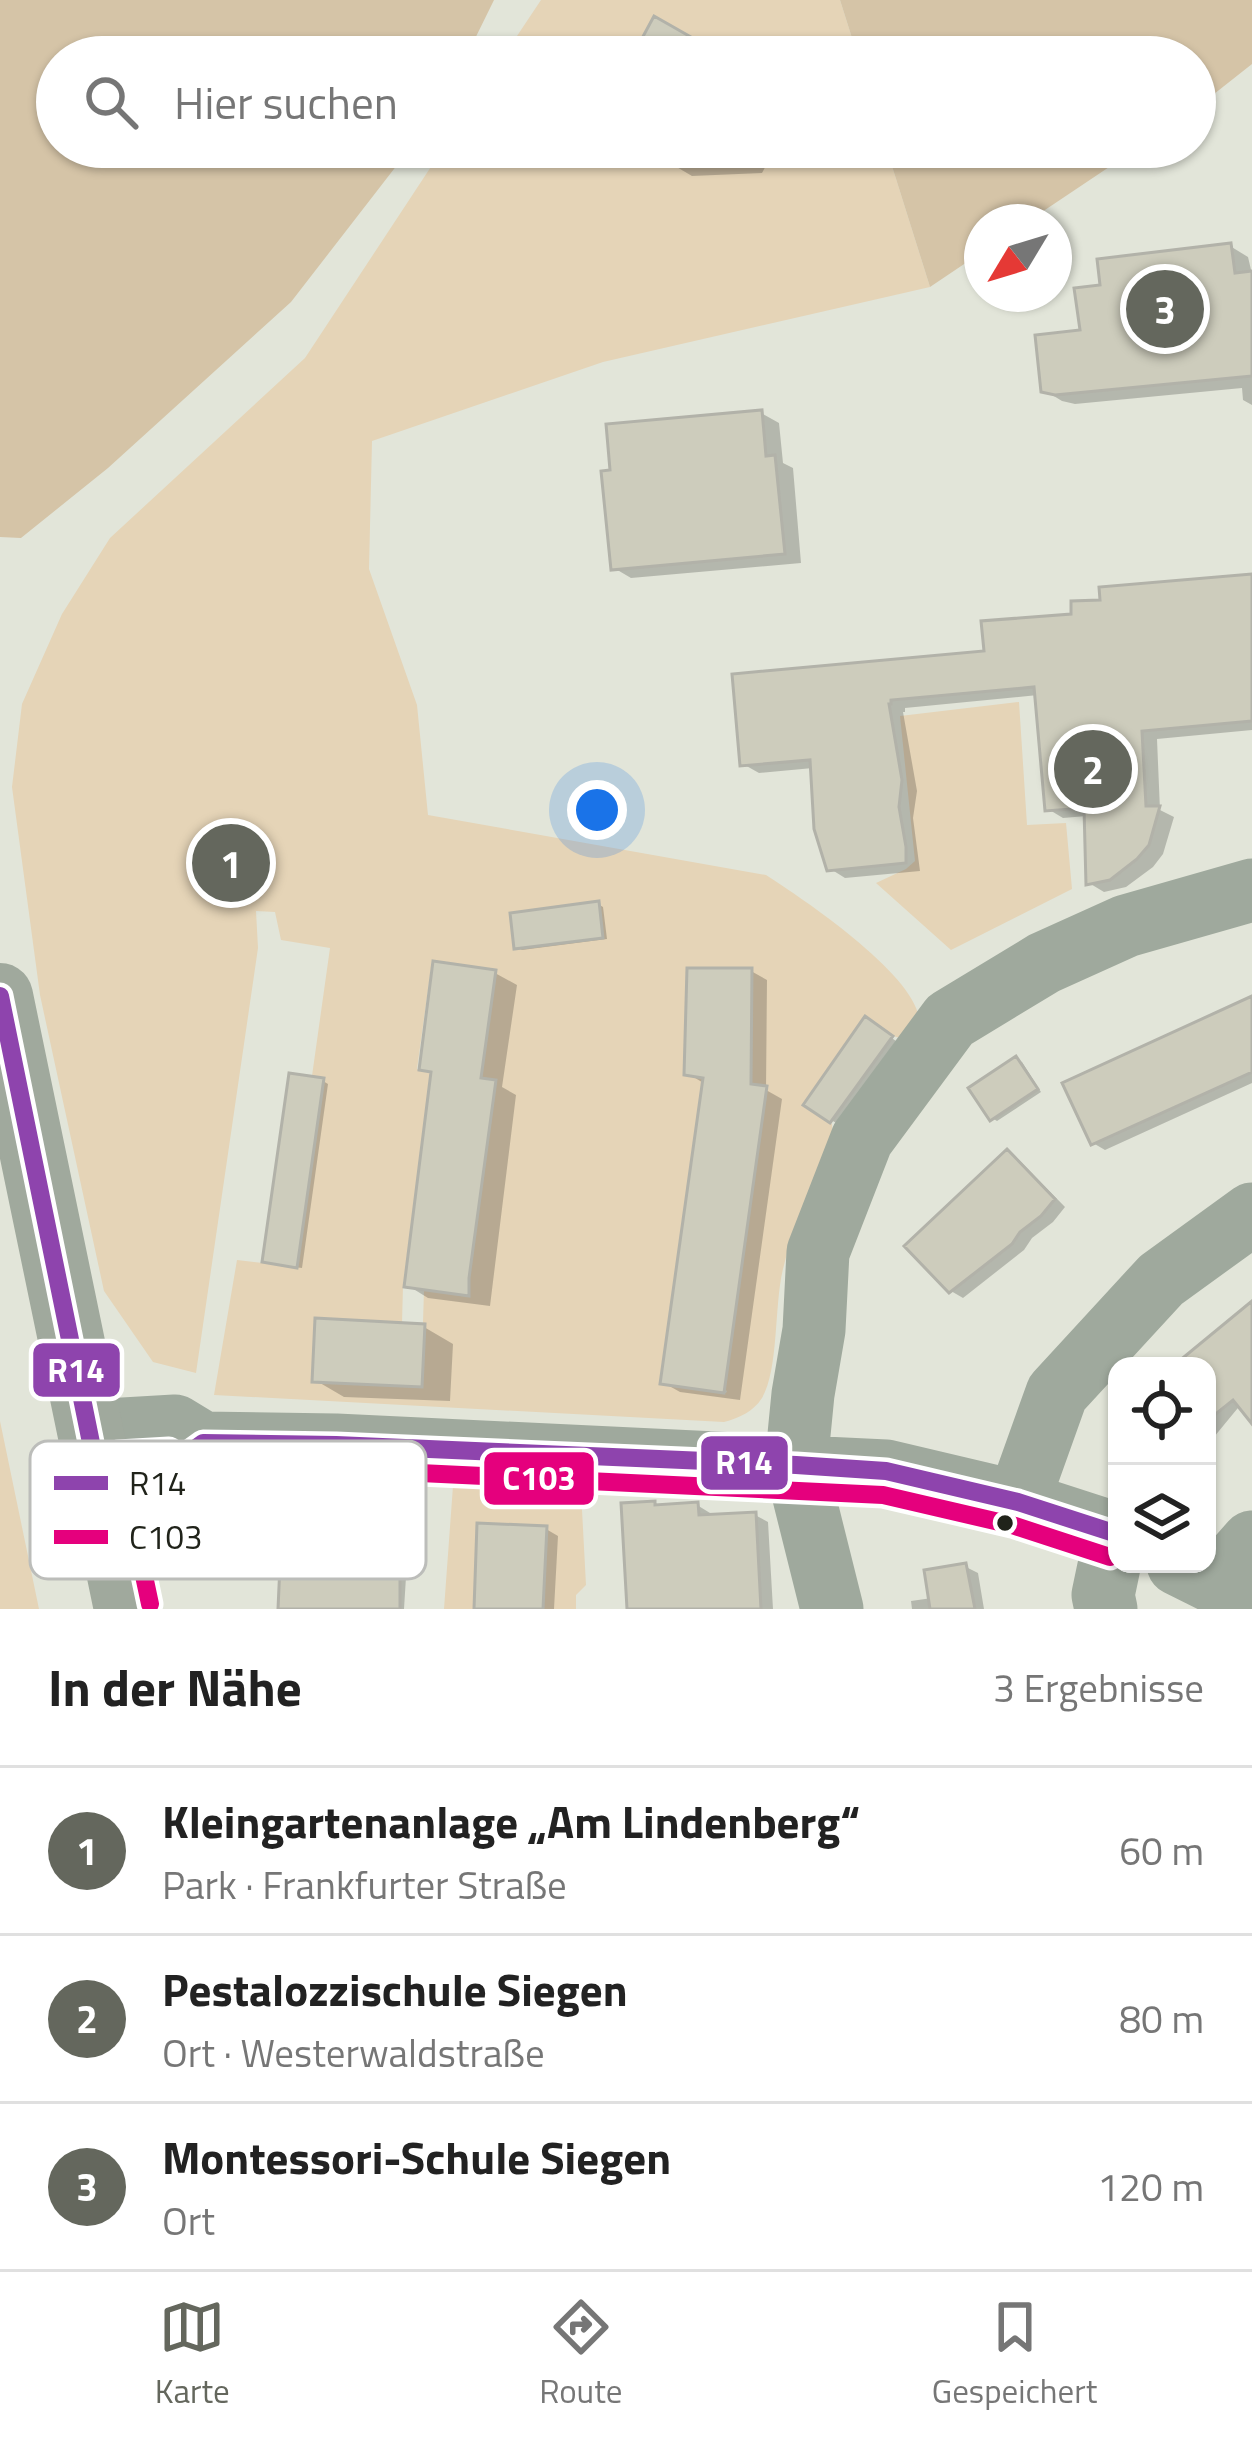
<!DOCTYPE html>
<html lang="de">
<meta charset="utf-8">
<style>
:root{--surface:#fff;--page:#f2f2f2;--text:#222;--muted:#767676;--line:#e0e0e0;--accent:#64675d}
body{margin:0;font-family:"Titillium Web",sans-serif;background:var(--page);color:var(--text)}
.controls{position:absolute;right:36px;bottom:36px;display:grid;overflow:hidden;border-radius:24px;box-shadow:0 3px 9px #0004}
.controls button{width:108px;height:108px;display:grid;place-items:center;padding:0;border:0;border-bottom:3px solid var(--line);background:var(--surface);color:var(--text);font:60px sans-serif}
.compass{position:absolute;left:964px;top:204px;width:108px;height:108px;border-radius:50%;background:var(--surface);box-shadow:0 3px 9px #0004;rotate:232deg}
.you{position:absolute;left:597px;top:810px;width:42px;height:42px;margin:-30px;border:9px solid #fff;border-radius:50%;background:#1a73e8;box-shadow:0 0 0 18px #1a73e833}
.badge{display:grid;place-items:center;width:78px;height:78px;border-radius:50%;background:var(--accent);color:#fff;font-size:39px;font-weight:700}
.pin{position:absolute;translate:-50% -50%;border:6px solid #fff;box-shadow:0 3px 12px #0006}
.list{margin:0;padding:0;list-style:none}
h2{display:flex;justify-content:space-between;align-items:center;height:156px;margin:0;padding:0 48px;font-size:51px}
h2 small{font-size:39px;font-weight:400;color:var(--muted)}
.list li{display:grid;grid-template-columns:78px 1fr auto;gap:36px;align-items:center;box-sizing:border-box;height:168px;padding:0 48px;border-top:3px solid var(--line)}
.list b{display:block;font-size:45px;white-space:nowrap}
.list p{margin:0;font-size:39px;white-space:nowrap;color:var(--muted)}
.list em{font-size:39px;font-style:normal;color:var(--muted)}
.icon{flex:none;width:66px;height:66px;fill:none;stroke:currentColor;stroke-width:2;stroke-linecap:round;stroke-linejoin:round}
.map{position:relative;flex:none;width:1252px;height:1609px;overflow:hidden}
.search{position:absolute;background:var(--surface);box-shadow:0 3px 9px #0004;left:36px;right:36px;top:36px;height:132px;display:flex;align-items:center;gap:30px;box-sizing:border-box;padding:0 42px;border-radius:66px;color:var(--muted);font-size:45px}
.sheet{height:660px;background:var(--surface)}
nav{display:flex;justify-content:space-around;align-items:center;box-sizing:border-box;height:168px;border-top:3px solid var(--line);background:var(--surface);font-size:33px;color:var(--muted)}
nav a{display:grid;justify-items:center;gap:6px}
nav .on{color:var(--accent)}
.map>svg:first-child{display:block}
.green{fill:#e5d4b7;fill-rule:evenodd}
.forest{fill:#d5c4a7}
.shadow{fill:#0003}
.building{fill:#cdccbc;stroke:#b2b2a9;stroke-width:3}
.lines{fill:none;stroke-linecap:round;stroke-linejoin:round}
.minor{stroke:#9fa99d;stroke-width:63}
.major{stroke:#a0a99d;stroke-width:66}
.bus-1-casing{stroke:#fff;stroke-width:27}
.bus-2-casing{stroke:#fff;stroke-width:27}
.bus-1{stroke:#8e44ad;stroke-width:18}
.bus-2{stroke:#e5007d;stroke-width:18}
.bus-dot{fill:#20231a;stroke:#fff;stroke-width:4.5}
.key{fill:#fff;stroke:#bcbdba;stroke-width:3}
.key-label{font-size:33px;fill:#20231a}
.line-badge{stroke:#fff;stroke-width:4.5}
.badge-label{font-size:33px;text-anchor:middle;font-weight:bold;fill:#fff}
</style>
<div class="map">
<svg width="1252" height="1609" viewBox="0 0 1252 1609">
<rect width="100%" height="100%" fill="#e2e5d9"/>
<path class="green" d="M541 0H840L858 57H503Z
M444 147H886L930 287 603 362 372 441 369 569 417 705 428 815 766 875C805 900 911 972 919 1017L903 1039 893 1036 865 1017 804 1104 832 1124 833 1138C815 1181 793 1224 783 1269 774 1305 779 1369 762 1398 753 1412 739 1418 724 1422L214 1395 237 1260 297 1267 324 1079 312 1076 330 948 281 940 275 912 256 911 258 948 196 1373 153 1362 104 1291 40 995 12 787 22 704 62 614 110 538 305 358ZM598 901 515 949 510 913ZM432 961 496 971 481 1078 496 1081 465 1295 424 1290 421 1387 314 1380 312 1383 316 1317 402 1323 403 1286 431 1072 417 1069ZM753 968 751 1084 769 1088H766L725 1390 727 1391 726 1393 659 1384 703 1078 686 1073 687 969Z
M1019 702 1027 825 1066 823 1072 889 951 950 876 883 906 869 915 861 900 716Z
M0 1421 39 1609H0Z
M453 1486 581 1491 586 1585 576 1595V1609H444Z"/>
<path class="forest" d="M0 0H494L466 57H57V147H411L291 302 108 468 21 538 0 537Z
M840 0H1252V64L1195 109V57H858Z
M886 147H1139L1027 222H982V252L930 287Z"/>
<path class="shadow" d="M739 43 759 57H643L697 44Z
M663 147H776L762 173 692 176 675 166Z
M1230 246 1248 257 1252 274V405L1243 400 1242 388 1075 404 1062 401 1044 390 1083 332 1103 287Z
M761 413 779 423 783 463 793 468 801 563 631 578 614 568 613 473Z
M1252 576V730L1157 739 1160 810 1174 817 1163 854 1153 867 1126 887 1104 892 1089 883 1087 816 1063 818 1048 809 1038 695 905 708V712H903L917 791 913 818 920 871 845 878 829 868 813 768 759 773 743 764 1103 603Z
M598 904 603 907 607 939 522 950 517 947Z
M751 971 767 980 766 1090 782 1099 740 1400 680 1392 664 1383 705 1084 687 1073Z
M495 973 517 985 502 1087 516 1095 490 1306 428 1298 407 1285 433 1075 422 1068Z
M1252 1000V1083L1105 1150 1093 1143Z
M866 1020 896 1041 836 1123 807 1104Z
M1017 1060 1022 1062 1041 1092 997 1121 992 1118Z
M323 1081 328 1084 302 1268 270 1264 265 1261Z
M1008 1153 1019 1160 1065 1207 1053 1222 1032 1238 1024 1250 963 1298 951 1291Z
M1252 1304V1406L1242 1403 1214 1437 1207 1433V1366H1177Z
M424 1327 453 1344 450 1401 344 1397 315 1380Z
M697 1505 710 1513V1517L755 1515 768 1522 773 1609H630Z
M410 1508 415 1511 412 1577H406L404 1609H281Z
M546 1529 558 1536 554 1609H477Z
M966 1567 978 1573 984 1609H912L911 1601 932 1598Z"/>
<path class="building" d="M654 16 726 57H632Z
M1231 243 1235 273 1252 271V376L1055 395 1041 392 1035 335 1080 330 1074 288 1100 285 1097 259Z
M762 410 766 456 775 455 785 554 611 570 601 471 610 470 606 424Z
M1252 574V721L1142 731 1146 806H1160L1149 845 1137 859 1110 880 1086 885 1084 808 1045 811 1034 687 891 700V704H889L902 780 899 807 906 847V863L827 871 814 829 810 760 740 766 732 674 984 651 981 621 1071 614V601L1100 600 1099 587Z
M599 901 603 938 514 949 510 913Z
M433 961 496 970 481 1078 496 1080 469 1278V1296L404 1287 431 1072 419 1070Z
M687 968H752L751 1084 767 1086 724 1393 660 1384 703 1078 684 1075Z
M1252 996V1072L1091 1145 1062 1083Z
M865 1016 893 1036 830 1123 803 1105Z
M1016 1056 1038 1089 990 1121 968 1088Z
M289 1073 324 1078 297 1268 262 1262Z
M1007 1149 1055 1199 1041 1216 1020 1232 1012 1244 949 1293 904 1246Z
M1252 1301V1424L1233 1400 1207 1421V1366H1173Z
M315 1318 425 1324 422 1387 312 1382Z
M283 1498 411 1505 408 1576H400V1609H278Z
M655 1501V1505L698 1502 699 1515 756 1512 761 1609H627L621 1503Z
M477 1523 547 1526 543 1609H474Z
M966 1563 975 1609H930L924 1570Z"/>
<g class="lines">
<path class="minor" d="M89 1431 175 1426 203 1443 336 1445 886 1471 1018 1502 1117 1534
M1018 1502 1057 1393 1161 1280 1252 1214
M1178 1564 1216 1583 1252 1609
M1216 1583 1252 1542
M832 1609 796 1465 803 1394 814 1330 818 1252 862 1139 950 1020 1044 963 1126 926 1252 890
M1106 1609 1103 1595 1116 1533"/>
<path class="major" d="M0 996 127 1609"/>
<g class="bus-1-casing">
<path id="bus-1" d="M0 996 98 1477 178 1461 203 1443 336 1445 796 1465 886 1471 1018 1502 1117 1534"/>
</g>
<g class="bus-2-casing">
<path id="bus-2" d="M150 1604 118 1453 169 1450 193 1465 203 1467 335 1469 883 1495 1012 1525 1110 1557"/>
</g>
<use href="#bus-1" class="bus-1"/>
<use href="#bus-2" class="bus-2"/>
</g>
<circle class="bus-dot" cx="1005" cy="1523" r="10"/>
<rect x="30" y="1441" width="396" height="138" rx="18" class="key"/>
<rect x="54" y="1476" width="54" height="14" fill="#8e44ad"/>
<rect x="54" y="1530" width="54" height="14" fill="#e5007d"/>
<g class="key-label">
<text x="129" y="1495">R14</text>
<text x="129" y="1549">C103</text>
</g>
<g class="line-badge">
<rect x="31" y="1341" width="91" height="58" rx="12" fill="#8e44ad"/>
<rect x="699" y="1434" width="91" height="58" rx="12" fill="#8e44ad"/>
<rect x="482" y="1450" width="114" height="57" rx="12" fill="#e5007d"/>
</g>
<g class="badge-label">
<text x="76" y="1382">R14</text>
<text x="744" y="1474">R14</text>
<text x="539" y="1490">C103</text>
</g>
</svg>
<div class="controls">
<button><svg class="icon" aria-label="locate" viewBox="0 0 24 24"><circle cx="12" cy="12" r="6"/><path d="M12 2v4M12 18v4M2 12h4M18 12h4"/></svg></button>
<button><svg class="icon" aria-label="layers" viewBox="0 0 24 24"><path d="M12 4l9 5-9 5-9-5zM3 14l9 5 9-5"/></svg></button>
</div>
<svg class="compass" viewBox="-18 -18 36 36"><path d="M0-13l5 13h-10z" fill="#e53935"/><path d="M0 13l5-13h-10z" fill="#767676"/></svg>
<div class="you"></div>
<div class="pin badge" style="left:231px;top:863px">1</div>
<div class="pin badge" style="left:1093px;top:769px">2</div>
<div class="pin badge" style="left:1165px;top:309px">3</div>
<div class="search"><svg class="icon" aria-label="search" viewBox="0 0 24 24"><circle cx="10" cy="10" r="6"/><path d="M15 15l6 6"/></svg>Hier suchen</div>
</div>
<section class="sheet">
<h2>In der Nähe<small>3 Ergebnisse</small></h2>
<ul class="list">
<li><span class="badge">1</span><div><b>Kleingartenanlage „Am Lindenberg“</b><p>Park · Frankfurter Straße</p></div><em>60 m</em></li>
<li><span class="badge">2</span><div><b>Pestalozzischule Siegen</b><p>Ort · Westerwaldstraße</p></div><em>80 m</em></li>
<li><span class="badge">3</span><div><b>Montessori-Schule Siegen</b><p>Ort</p></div><em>120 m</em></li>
</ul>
</section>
<nav>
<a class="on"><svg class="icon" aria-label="map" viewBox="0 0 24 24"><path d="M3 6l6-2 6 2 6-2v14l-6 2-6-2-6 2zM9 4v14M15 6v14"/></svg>Karte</a>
<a><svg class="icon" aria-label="directions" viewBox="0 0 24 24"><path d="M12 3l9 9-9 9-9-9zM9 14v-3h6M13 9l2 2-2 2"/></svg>Route</a>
<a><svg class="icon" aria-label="saved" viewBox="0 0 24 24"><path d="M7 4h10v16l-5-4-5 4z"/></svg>Gespeichert</a>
</nav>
